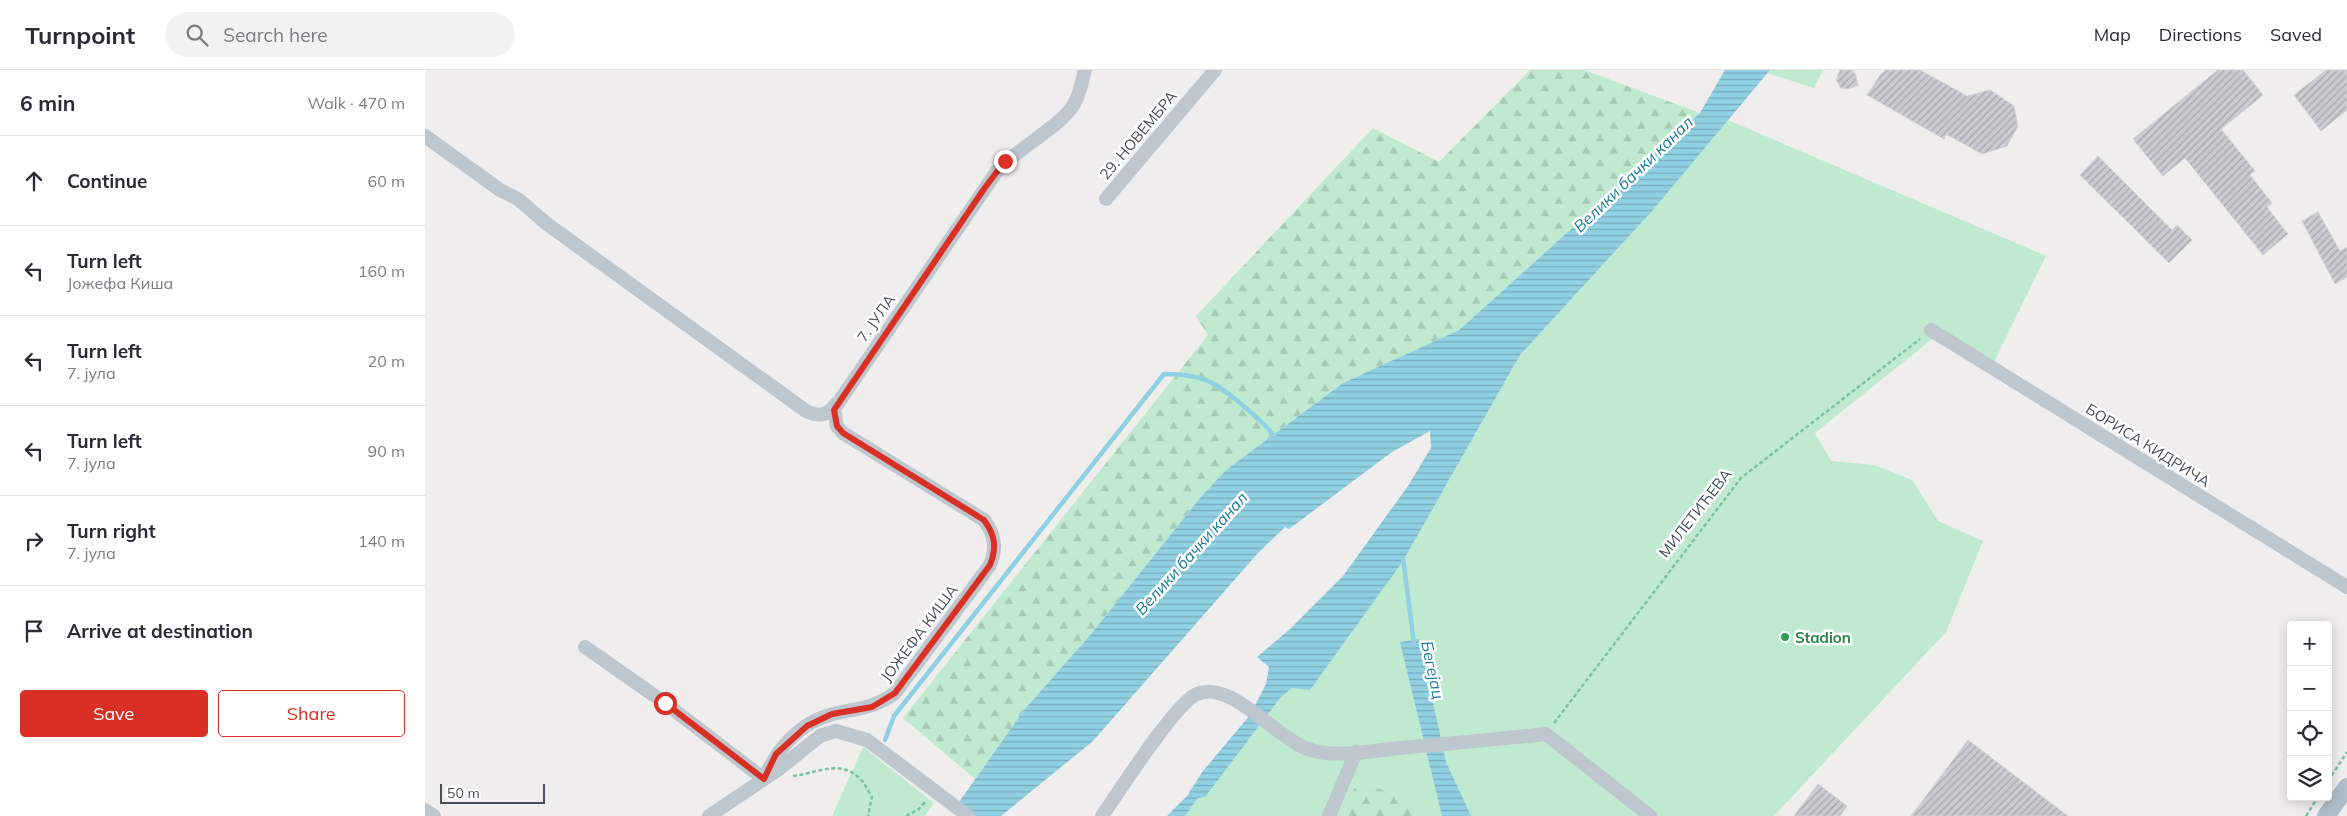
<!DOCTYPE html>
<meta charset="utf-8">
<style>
:root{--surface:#fff;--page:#f2f2f3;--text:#2b2b33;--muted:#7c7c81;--line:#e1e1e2;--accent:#d93025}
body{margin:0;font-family:Mulish,sans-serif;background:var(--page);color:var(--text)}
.controls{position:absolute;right:15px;bottom:15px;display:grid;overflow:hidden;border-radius:5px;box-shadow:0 2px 12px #0003}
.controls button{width:45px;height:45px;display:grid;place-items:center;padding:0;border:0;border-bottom:1px solid var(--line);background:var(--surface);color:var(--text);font:25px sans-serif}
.scale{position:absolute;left:15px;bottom:12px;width:105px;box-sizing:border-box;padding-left:5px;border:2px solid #475059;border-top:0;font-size:14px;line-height:18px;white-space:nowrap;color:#475059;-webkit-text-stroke:4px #fff;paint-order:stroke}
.stop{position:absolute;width:15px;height:15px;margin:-11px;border:4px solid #d93025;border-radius:50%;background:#fff}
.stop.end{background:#d93025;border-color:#fff;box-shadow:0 1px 5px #0008}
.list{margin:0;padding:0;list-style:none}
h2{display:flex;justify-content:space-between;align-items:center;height:65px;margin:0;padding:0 20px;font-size:21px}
h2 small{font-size:16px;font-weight:400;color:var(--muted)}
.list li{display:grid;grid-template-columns:32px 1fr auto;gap:15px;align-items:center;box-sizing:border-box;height:90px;padding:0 20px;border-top:1px solid var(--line)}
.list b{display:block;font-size:19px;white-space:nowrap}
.list p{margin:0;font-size:16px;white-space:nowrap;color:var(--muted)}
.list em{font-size:16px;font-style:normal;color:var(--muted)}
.actions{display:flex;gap:10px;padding:15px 20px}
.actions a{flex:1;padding:11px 0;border:1px solid var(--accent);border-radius:5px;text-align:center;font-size:18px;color:var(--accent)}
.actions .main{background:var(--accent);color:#fff}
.icon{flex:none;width:28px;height:28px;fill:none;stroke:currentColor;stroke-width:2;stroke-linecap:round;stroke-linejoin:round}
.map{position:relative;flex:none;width:1922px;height:746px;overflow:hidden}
header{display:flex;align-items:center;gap:30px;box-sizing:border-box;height:70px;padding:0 25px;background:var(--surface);border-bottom:1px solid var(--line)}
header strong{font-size:24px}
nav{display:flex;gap:28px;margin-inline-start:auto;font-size:18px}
.search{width:350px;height:45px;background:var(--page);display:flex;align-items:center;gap:12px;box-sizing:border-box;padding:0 18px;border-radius:28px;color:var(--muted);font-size:19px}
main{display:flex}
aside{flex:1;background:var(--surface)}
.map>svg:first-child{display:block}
.grass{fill:#bfead0}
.forest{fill:url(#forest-firs)}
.water{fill:url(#water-rules)}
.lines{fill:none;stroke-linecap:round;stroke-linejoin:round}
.stream{stroke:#90d0e3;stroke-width:4.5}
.building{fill:url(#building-hatch);stroke:#d2d3d8}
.path{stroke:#7ac4a1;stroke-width:2.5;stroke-dasharray:4 2.5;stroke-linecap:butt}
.minor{stroke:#bfc7ce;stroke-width:14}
.major{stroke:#afbcca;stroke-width:18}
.route{stroke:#d93025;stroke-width:6}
.leisure-dot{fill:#2e9e5b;stroke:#fff;stroke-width:2}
.labels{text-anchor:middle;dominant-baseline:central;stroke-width:5;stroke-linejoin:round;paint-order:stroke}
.street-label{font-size:15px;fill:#475059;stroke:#fff}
.leisure-label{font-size:15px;font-weight:bold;fill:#27864d;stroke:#fff;text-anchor:start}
.water-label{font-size:16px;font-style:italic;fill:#197c99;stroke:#fff}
</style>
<header>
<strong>Turnpoint</strong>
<div class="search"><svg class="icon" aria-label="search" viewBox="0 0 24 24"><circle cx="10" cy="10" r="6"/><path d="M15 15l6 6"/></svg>Search here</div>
<nav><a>Map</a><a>Directions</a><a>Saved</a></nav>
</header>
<main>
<aside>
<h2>6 min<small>Walk · 470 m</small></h2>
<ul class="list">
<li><svg class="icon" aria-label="ahead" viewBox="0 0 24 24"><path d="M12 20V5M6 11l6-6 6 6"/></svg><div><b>Continue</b></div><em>60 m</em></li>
<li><svg class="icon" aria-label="left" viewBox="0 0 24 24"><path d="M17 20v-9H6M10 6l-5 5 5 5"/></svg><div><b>Turn left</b><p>Јожефа Киша</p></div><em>160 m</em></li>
<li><svg class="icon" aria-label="left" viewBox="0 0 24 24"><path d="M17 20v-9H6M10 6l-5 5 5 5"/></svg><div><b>Turn left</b><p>7. јула</p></div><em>20 m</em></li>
<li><svg class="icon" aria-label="left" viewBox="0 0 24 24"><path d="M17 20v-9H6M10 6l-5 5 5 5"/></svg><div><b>Turn left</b><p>7. јула</p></div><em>90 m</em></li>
<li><svg class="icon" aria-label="right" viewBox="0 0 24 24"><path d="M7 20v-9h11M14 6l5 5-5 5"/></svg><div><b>Turn right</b><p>7. јула</p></div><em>140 m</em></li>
<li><svg class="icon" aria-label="arrive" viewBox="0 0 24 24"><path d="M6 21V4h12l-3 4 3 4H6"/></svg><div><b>Arrive at destination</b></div></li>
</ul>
<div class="actions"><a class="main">Save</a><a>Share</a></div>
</aside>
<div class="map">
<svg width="1922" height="746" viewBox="0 0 1922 746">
<defs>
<pattern id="forest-firs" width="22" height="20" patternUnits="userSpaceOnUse" patternTransform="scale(1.25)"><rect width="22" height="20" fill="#bfead0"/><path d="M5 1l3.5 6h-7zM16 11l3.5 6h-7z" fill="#a6cab5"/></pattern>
<pattern id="water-rules" width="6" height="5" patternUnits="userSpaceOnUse" patternTransform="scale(1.25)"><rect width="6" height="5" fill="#90d0e3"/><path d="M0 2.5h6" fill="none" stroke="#77abbb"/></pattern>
<pattern id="building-hatch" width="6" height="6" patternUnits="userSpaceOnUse" patternTransform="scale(1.25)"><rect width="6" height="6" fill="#caccd1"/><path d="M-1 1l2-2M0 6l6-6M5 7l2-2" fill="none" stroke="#a6a8ad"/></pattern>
</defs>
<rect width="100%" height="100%" fill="#f0eded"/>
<path class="grass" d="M1345 0H1398L1389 18 1342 3Z
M1303 50 1621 186 1566 298 1511 266 1390 363 1406 391 1450 395 1487 410 1513 451 1558 471 1521 562 1349 746H1000L1002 737 932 710 919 746H760L773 728 780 726 855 628 867 618 978 491 1095 285 1228 140Z
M438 677 509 733 500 746H407Z"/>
<path class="forest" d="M1105 0H1159L1275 43 1034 260 918 313 801 400 775 428 667 563 599 640 550 709 478 648 783 265 771 246 948 58 1014 92Z
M932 710 1002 737 1000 746H919Z"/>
<path class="water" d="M1300 0H1345L1228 140 1095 285 978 491 885 620 867 618 855 628 780 727 773 728 760 746H742L762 726 778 701 825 645 841 614 844 597 832 587 865 559 918 506 983 416 1006 378 1005 361 967 382 864 459 860 457 833 483 668 671 576 746H538L534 732 599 640 667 563 775 428 801 400 918 313 1034 260 1275 43Z
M994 569 1021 692 1046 746H1017L975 572Z"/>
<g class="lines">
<path class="stream" d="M978 488 989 574
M460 670 469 646 739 304C753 304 765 305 778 309 797 315 839 352 851 368"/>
</g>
<path class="building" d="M1415 0H1427L1431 5 1433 15 1424 19 1416 18 1411 10Z
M1461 0H1495L1542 26 1565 20 1589 36 1593 56 1582 76 1557 84 1521 64 1519 69 1442 25 1456 4Z
M1793 0H1818L1838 25 1796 59 1830 101 1825 105 1847 133 1842 137 1863 164 1838 185 1760 88 1738 106 1708 69Z
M1901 0H1922V40L1896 61 1869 25Z
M1673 86 1747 160 1752 155 1767 170 1744 193 1655 105Z
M1893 142 1915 181 1922 177V207L1910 214 1877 151Z
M1543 670 1643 746H1486Z
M1393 714 1422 736 1415 746H1369Z"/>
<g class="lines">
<path class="path" d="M1129 653 1316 408 1495 269
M368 706C390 704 413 689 433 707 439 711 443 721 447 727L443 746
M1903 711 1922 682
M481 746 494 739 501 731
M1881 746 1893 727"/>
<path class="minor" d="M0 66 75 120 93 129 122 154 381 341C394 347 402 346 411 334
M681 129 790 0
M1506 260 1922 517
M160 577 240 633 339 709C351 680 375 652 408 644 433 638 448 639 470 623L565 495C572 477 570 465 559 450L418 363 412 356 409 339 572 101C591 79 637 56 649 34 655 24 657 11 660 0
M0 740 9 746
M284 746 354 699 395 666 411 661 442 670 543 746
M677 746C693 723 751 632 772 624 805 610 849 665 880 678 907 689 945 681 974 678 1023 674 1072 669 1121 664L1225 746
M904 746 931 682"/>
<path class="major" d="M1901 746 1922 717"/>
</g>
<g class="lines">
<path class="route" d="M240 633 339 709 351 684 382 656 407 644 447 637 470 623 565 495C572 477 570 465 559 450L418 363 412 356 409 340 559 119 580 91"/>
</g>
<circle class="leisure-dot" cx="1360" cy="567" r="5"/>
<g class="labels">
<g class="street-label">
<text transform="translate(713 65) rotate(-50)">29. НОВЕМБРА</text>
<text transform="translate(451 248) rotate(-55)">7. ЈУЛА</text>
<text transform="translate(1723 375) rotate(32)">БОРИСА КИДРИЧА</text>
<text transform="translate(1270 443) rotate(-52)">МИЛЕТИЋЕВА</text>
<text transform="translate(494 563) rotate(-53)">ЈОЖЕФА КИША</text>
</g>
<g class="leisure-label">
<text x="1370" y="567">Stadion</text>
</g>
<g class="water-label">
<text transform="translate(1208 104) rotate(-44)">Велики бачки канал</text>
<text transform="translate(766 483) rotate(-48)">Велики бачки канал</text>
<text transform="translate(1008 600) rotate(78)">Бегејац</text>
</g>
</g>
</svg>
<div class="controls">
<button>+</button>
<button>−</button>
<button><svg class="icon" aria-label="locate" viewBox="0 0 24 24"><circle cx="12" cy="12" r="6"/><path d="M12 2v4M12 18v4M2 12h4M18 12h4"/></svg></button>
<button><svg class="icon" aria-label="layers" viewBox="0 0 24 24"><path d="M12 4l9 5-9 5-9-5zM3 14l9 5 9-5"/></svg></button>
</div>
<div class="scale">50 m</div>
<div class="stop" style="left:240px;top:633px"></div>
<div class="stop end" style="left:580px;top:91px"></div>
</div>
</main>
